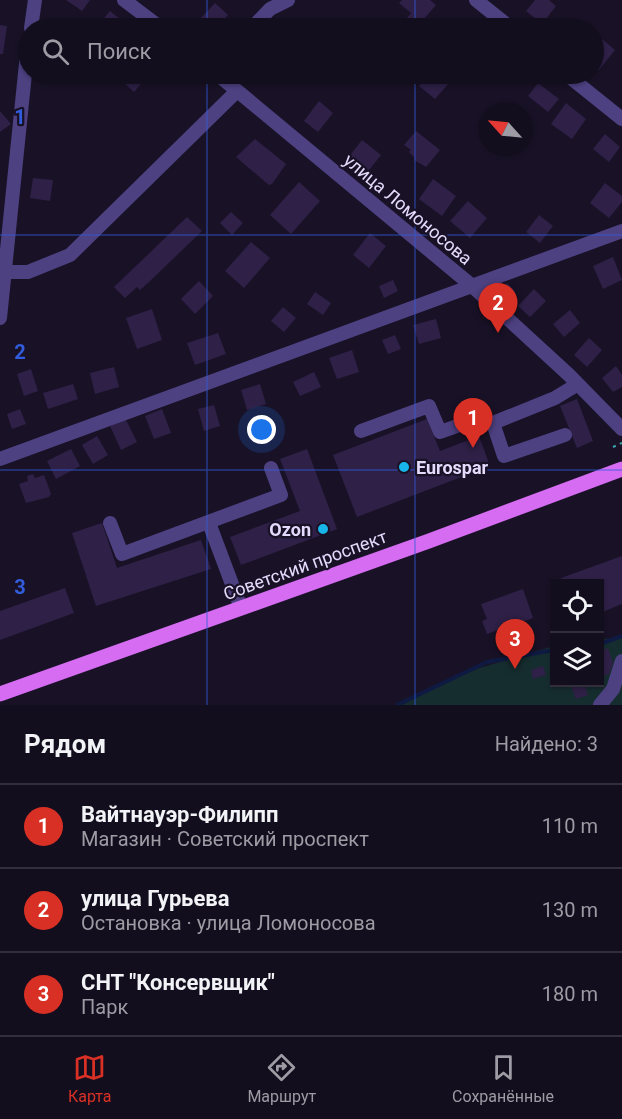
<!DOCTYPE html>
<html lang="ru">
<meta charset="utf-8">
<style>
:root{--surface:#130e1d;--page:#201c2a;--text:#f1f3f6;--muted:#9d9ca4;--line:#322e3b;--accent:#d93025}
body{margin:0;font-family:Roboto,sans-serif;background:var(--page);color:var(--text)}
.controls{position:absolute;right:18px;bottom:18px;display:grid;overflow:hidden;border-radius:0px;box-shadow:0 2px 4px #0004}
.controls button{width:54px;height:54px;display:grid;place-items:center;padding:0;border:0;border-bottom:2px solid var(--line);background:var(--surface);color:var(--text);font:30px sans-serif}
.compass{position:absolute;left:478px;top:102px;width:54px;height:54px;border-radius:50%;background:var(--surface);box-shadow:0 2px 4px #0004;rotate:297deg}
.you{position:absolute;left:262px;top:430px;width:21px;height:21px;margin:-15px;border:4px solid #fff;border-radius:50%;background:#1a73e8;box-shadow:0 0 0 9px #1a73e833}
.badge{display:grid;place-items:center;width:39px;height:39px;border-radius:50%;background:var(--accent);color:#fff;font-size:20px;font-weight:700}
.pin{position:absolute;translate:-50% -50px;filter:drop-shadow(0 2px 3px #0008)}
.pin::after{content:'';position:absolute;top:32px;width:21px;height:18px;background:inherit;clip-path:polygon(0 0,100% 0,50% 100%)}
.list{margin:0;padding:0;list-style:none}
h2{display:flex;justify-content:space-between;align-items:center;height:78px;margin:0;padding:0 24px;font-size:26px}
h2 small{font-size:20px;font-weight:400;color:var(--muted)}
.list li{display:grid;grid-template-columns:39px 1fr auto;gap:18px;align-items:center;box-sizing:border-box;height:84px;padding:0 24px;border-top:2px solid var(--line)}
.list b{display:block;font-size:22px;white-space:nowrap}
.list p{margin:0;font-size:20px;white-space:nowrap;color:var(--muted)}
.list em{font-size:20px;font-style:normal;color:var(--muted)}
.icon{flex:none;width:33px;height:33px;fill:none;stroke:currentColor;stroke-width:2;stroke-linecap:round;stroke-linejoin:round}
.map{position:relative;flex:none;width:622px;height:705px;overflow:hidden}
.search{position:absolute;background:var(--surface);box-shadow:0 2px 4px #0004;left:18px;right:18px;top:18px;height:66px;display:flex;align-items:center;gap:15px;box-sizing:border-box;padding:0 21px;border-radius:33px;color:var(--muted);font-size:22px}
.sheet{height:330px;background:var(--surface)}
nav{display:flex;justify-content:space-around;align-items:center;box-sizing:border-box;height:84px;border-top:2px solid var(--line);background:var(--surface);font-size:16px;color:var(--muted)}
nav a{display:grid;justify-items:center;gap:3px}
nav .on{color:var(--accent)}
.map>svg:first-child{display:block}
.green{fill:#162d30}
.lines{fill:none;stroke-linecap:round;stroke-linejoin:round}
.stream{stroke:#0f1a43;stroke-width:4}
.building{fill:#2e2046}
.path{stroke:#3ba5b0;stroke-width:2;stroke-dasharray:3 4.5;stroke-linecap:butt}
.minor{stroke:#4e4182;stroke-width:14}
.major{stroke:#d56cf2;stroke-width:15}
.grid{fill:none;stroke:#315cdc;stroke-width:1.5;stroke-opacity:0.55}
.poi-dot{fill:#18b5eb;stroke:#191227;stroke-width:2}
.labels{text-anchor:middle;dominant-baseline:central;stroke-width:4.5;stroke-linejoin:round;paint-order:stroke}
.street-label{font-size:18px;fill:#e4dbfc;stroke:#191227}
.poi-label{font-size:18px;font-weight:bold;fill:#e4dbfc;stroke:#191227;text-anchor:start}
.grid-label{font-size:20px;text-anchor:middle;font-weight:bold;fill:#315cdc;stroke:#191227;stroke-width:4.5;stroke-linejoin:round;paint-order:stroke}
</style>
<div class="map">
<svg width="622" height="705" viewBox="0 0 622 705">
<rect width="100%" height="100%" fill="#191227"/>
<path class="green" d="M622 638V705H402L459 674 554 646V682H600V639Z"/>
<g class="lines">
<path class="stream" d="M600 644 622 636
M397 705 487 662 554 650"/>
</g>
<path class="building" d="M66 0H90L82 11Z
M402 0H430L436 5 418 26 407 18 411 13 399 3Z
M535 0H549L556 6 542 24 526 11Z
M215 3 228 15 215 28H208L199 20Z
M110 11 131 28H96Z
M0 25 7 26 3 54H0Z
M602 39 615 50 599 70 594 65V49Z
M121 74H148L149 75 134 92 118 77Z
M429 74H441L449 83 435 99 419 86Z
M538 83 559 99 548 112 528 96Z
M319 101 333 113 318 132 304 121Z
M566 103 586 119 572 139 551 124Z
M0 111 11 124 0 132Z
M416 131 440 150 426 167 414 160V157L409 152 411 150 404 145Z
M605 134 620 147 609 162 593 149Z
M255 139 286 164 272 184 269 185 236 157Z
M362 140 381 155 366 174 347 159Z
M33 178 53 180 50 201 30 198Z
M433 179 456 196 442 216 419 199Z
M299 182 320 201 291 234 270 215Z
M605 183 622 196V202L609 218 590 203Z
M468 201 487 218 470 238 450 221Z
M231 212 243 223 232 235 220 223Z
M539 215 553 226 540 243 526 232Z
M187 217 202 231 149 282 140 290 137 287 125 298 114 287Z
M370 233 386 246 369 268 353 255Z
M251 242 270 258 244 288 225 271Z
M613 257 622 280 603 289 593 266Z
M393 280 398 291 384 298 379 286Z
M199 281 213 296 195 314 181 299Z
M507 283 515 291 506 301 498 293Z
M534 289 546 301 530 317 518 306Z
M315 292 331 303 323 315 307 304Z
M283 307 296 318 284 332 271 321Z
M152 309 162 340 137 349 126 318Z
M570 310 580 323 564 337 553 324Z
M436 319 441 338 419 344 413 325Z
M218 333 226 354 195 365 187 343Z
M395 335 401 349 388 354 382 340Z
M589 338 602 350 587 367 574 355Z
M352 350 359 372 337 379 329 358Z
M616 366 622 375V387L613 392 602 378Z
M114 367 119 387 95 394 90 373Z
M31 369 38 391 24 396 17 374Z
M314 372 321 387 300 396 293 382Z
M73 384 78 399 48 409 43 393Z
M260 384 266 404 247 410 241 390Z
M577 399 593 441 577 448 560 406Z
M214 405 220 426 204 431 198 409Z
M20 409 26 424 12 429 7 414Z
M162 409 171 433 154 439 145 416Z
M125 418 137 442 121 450 110 426Z
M427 419 440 451 479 436 490 466 357 517 333 455Z
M97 436 108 455 93 464 82 445Z
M71 449 80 466 56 479 47 461Z
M307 449 337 529 241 565 230 537 300 511 280 459Z
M33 474 35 478 44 475 51 494 49 497 26 503 19 484 28 481 27 476Z
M102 523 117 568 201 540 211 569 96 606 72 533Z
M622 556V604L600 613V584H563L561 578Z
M65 588 74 613 0 640V611Z
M523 589 533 618 487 634 482 621 487 619 481 604Z
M608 648 613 663 609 674 600 678V651Z
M543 666 546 675 533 679 531 670Z
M569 682H584L588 695 576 699Z"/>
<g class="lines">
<path class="path" d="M613 447 622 443"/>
<path class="minor" d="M124 0 161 28
M476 0 511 28
M31 28 35 0
M252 28 270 9 288 0
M217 74 471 285 569 375 622 429
M566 74 622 119
M5 272H28L70 255 237 91
M0 318 28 44
M361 431 429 406 440 432 477 419 493 423
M565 435 504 456 493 423 555 398 578 384
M0 459 622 231
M110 523 122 554 281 495 271 468
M209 523 241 608
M600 705 613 689 622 661"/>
<path class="major" d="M0 694 429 541 622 469"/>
</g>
<path class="grid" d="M207 0V28M415 0V28M207 74V705M415 74V705M0 235H622M0 470H622"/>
<g class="poi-dot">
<circle cx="404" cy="467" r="6"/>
<circle cx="323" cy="529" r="6"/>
</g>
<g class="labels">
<g class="street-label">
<text transform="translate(408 209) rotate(40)">улица Ломоносова</text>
<text transform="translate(305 565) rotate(-20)">Советский проспект</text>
</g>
<g class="poi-label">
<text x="416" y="467">Eurospar</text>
<text x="311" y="529" text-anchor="end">Ozon</text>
</g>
</g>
<g class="grid-label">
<text x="20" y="124">1</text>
<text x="20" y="359">2</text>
<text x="20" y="594">3</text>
</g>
</svg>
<div class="controls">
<button><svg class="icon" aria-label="locate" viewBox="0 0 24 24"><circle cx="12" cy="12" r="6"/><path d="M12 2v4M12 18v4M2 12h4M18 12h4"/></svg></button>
<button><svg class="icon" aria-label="layers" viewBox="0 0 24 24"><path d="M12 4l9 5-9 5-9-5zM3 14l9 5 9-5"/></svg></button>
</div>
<svg class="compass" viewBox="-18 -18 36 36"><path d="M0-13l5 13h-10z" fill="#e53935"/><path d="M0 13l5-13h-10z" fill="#9d9ca4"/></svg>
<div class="you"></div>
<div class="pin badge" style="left:473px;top:448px">1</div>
<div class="pin badge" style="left:498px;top:333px">2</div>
<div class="pin badge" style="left:515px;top:669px">3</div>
<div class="search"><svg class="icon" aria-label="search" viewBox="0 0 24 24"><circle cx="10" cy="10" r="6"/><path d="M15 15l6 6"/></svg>Поиск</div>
</div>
<section class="sheet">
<h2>Рядом<small>Найдено: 3</small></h2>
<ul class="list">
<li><span class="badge">1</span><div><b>Вайтнауэр-Филипп</b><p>Магазин · Советский проспект</p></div><em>110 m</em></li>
<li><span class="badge">2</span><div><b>улица Гурьева</b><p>Остановка · улица Ломоносова</p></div><em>130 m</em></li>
<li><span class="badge">3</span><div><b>СНТ &quot;Консервщик&quot;</b><p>Парк</p></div><em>180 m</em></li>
</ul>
</section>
<nav>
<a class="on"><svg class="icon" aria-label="map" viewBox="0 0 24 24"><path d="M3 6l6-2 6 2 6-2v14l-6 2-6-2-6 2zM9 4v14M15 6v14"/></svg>Карта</a>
<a><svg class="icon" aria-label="directions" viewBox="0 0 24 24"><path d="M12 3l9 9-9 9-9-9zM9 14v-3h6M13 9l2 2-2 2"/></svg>Маршрут</a>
<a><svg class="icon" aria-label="saved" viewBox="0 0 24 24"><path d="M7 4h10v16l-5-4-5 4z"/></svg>Сохранённые</a>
</nav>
